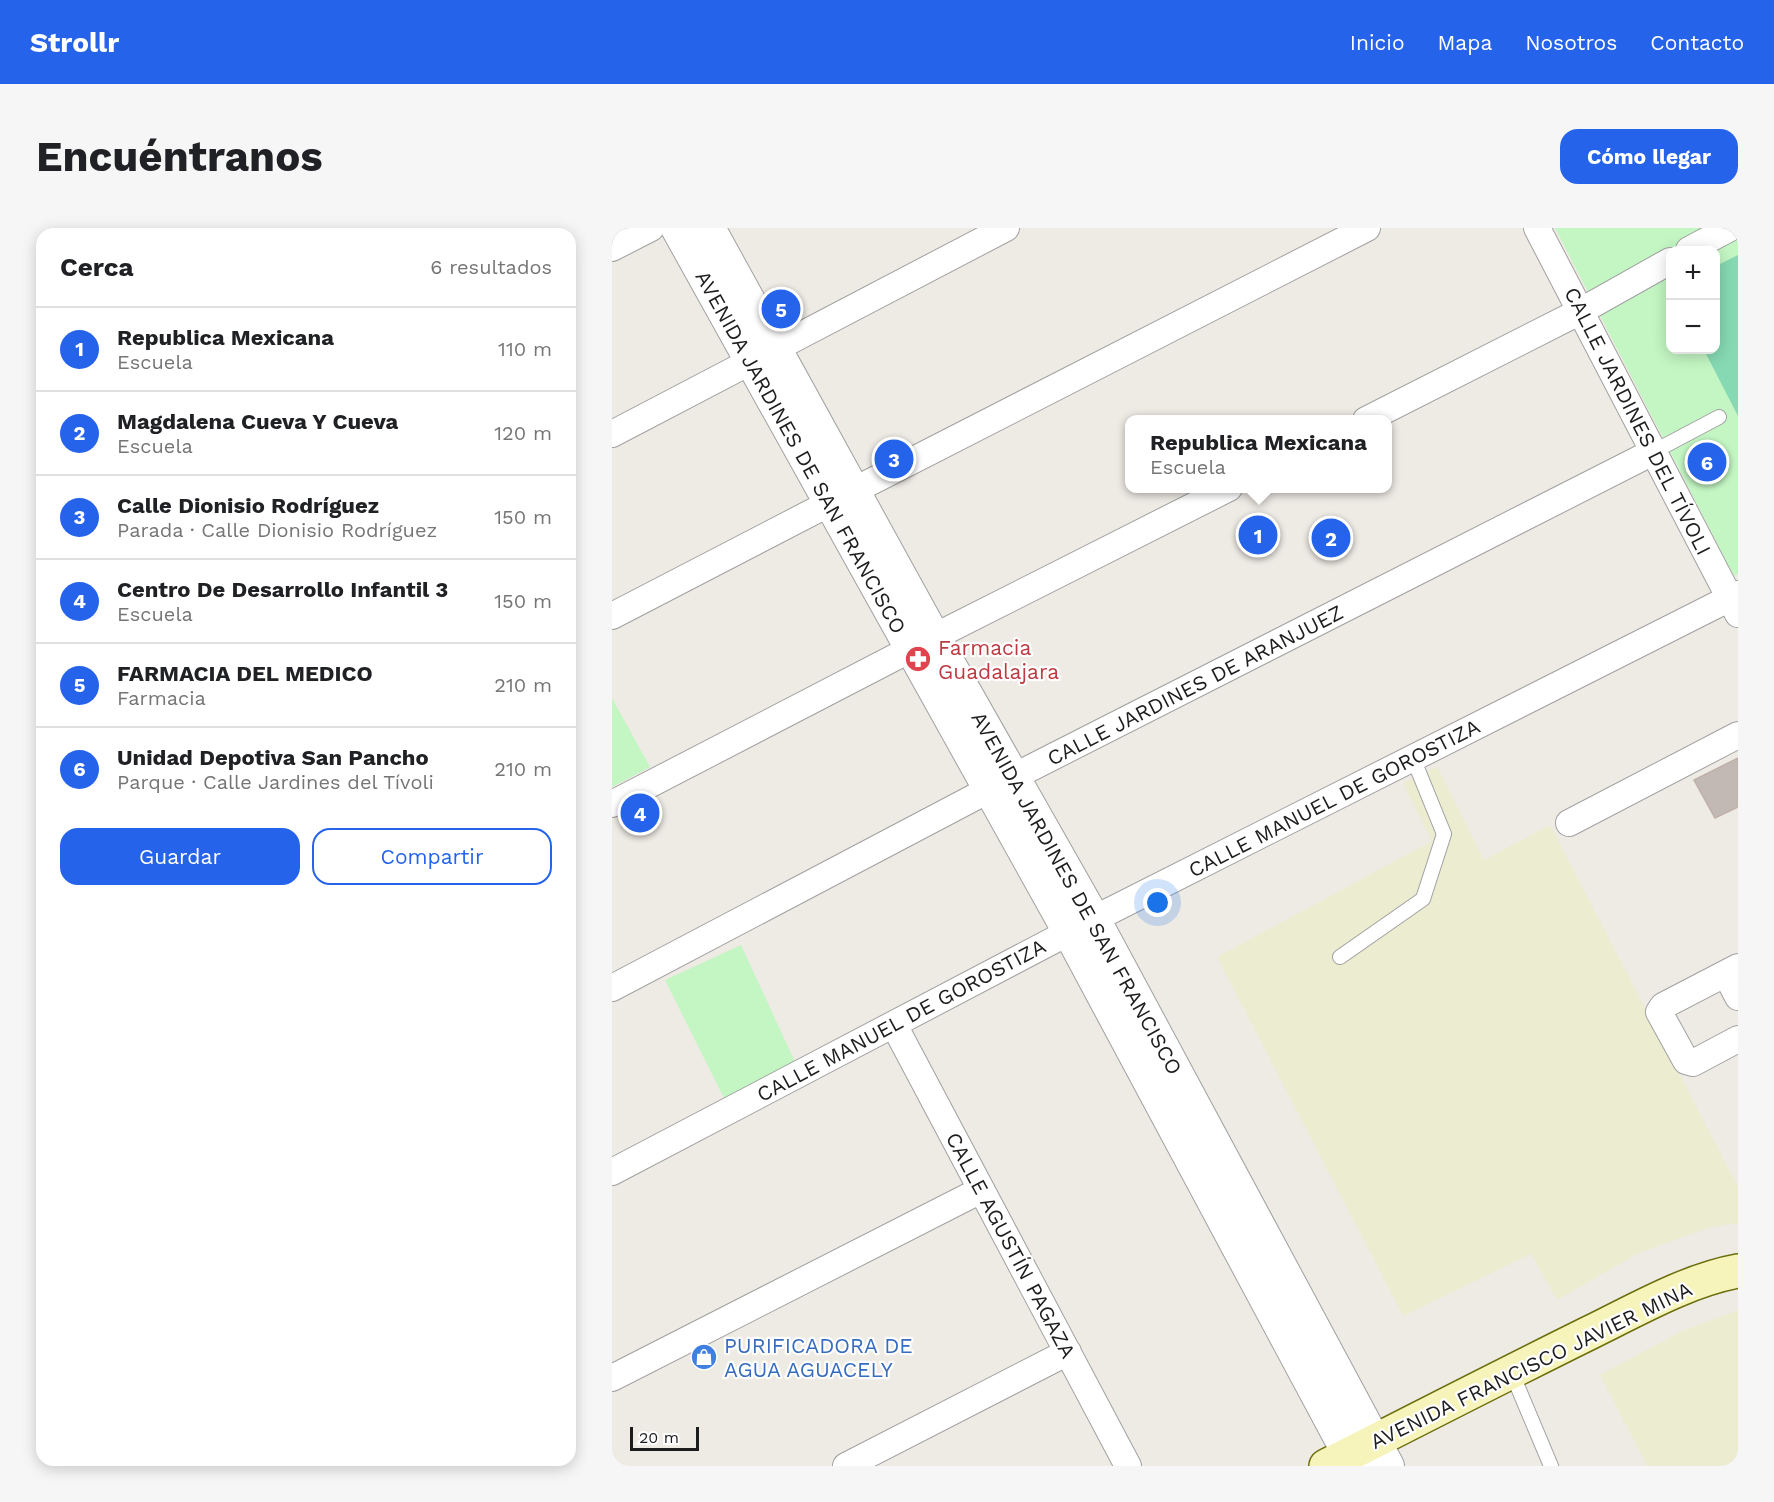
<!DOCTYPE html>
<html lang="es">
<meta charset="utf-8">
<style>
:root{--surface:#fff;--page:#f6f6f6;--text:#202124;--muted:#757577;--line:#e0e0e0;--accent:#2563eb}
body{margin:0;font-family:"Work Sans",sans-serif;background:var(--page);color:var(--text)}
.controls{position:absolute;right:18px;top:18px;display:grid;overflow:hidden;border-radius:12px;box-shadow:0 3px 15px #0003}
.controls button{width:54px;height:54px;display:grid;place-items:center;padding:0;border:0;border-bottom:2px solid var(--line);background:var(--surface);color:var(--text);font:30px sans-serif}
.scale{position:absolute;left:18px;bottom:15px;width:69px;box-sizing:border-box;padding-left:6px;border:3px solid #1d1d1d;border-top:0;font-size:16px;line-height:21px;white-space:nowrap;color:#1d1d1d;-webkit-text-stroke:4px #fff;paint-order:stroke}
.you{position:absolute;left:546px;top:675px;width:21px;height:21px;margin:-15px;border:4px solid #fff;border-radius:50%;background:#1a73e8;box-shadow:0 0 0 9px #1a73e833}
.badge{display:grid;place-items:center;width:39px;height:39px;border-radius:50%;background:var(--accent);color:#fff;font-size:20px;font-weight:700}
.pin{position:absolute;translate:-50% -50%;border:3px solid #fff;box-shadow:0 2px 6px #0006}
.popup{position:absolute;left:513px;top:187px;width:267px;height:78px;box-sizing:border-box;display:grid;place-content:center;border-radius:12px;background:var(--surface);filter:drop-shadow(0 2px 4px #0005);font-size:20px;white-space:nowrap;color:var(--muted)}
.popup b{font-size:22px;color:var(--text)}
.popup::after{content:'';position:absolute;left:50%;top:100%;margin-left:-12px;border:12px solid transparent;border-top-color:var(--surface)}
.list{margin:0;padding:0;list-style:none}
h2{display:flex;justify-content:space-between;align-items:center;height:78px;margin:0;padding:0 24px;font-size:26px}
h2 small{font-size:20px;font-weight:400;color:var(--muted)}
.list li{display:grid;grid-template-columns:39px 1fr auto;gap:18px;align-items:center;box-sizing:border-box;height:84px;padding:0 24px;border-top:2px solid var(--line)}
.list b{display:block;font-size:22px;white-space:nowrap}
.list p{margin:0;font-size:20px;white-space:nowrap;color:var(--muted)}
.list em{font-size:20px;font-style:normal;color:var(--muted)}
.actions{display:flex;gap:12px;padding:18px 24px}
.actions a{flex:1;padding:14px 0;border:2px solid var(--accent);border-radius:18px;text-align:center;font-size:21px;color:var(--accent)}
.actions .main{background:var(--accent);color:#fff}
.map{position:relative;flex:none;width:1126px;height:1238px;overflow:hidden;border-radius:18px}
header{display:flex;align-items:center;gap:36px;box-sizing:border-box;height:84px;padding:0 30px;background:var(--accent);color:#fff}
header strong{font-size:28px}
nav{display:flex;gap:33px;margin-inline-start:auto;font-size:21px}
.intro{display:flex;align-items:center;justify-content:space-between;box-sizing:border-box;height:144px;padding:0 36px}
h1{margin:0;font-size:42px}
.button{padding:15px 27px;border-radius:18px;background:var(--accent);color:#fff;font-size:21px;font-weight:700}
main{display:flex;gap:36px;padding:0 36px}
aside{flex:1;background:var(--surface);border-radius:18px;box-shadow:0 3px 15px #0003}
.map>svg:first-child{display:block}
.farmland{fill:#ececd0}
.park{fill:#c3f6c3;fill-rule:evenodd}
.pitch{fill:#86d9b3}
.building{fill:#c2b9b4;stroke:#bfb0a7;stroke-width:1.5}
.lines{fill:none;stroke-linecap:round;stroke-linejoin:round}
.service-casing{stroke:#a1a1a1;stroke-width:16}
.minor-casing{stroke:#a1a1a1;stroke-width:28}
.tertiary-casing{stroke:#a1a1a1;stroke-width:34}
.secondary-casing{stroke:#6b6e0b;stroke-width:36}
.service{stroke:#fff;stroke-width:14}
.minor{stroke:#fff;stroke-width:26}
.tertiary{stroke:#fff;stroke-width:32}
.secondary{stroke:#f6f4ba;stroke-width:33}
.labels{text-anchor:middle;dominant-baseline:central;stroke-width:4.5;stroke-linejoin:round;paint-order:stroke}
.street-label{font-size:21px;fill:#1d1d1d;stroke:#fff}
.health-label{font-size:21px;fill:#be3a42;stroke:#fff;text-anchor:start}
.shop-label{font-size:21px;fill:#366cbe;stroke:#fff;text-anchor:start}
</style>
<header>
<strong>Strollr</strong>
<nav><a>Inicio</a><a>Mapa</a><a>Nosotros</a><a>Contacto</a></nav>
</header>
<div class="intro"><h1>Encuéntranos</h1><a class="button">Cómo llegar</a></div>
<main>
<aside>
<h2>Cerca<small>6 resultados</small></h2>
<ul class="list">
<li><span class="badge">1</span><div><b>Republica Mexicana</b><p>Escuela</p></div><em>110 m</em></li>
<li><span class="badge">2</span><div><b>Magdalena Cueva Y Cueva</b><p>Escuela</p></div><em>120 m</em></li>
<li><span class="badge">3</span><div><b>Calle Dionisio Rodríguez</b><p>Parada · Calle Dionisio Rodríguez</p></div><em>150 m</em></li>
<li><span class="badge">4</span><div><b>Centro De Desarrollo Infantil 3</b><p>Escuela</p></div><em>150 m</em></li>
<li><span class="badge">5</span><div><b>FARMACIA DEL MEDICO</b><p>Farmacia</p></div><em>210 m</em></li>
<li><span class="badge">6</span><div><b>Unidad Depotiva San Pancho</b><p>Parque · Calle Jardines del Tívoli</p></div><em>210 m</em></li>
</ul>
<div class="actions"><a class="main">Guardar</a><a>Compartir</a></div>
</aside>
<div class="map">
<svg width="1126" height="1238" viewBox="0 0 1126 1238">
<rect width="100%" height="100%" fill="#eeeae4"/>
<path class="farmland" d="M825 539 872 632 938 597 1126 959V995L1096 1000 1027 1025 945 1072 919 1026 791 1088 605 729 820 613 791 555Z
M1126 1082V1238H1035L988 1147 1070 1103Z"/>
<path class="park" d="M943 0H1126V346L1122 348ZM1058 22H1104V122H1058Z
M0 470 38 539 0 559Z
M129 717 183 834 112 870 53 752Z"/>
<path class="pitch" d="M1126 27V188L1092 122H1104V38Z"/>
<path class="building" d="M1126 530V579L1103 590 1082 552Z"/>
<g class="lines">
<g class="service-casing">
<path id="service" d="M1041 224 1107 189
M728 729 811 671 832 606 801 530
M899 1143 939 1238"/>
</g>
<g class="minor-casing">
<path id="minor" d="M925 0 1126 386
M0 20 39 0
M1077 22 1118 0
M754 192 969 83 1058 33
M0 206 394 0
M0 388 241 263 755 0
M0 576 322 409 617 260
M957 595 1126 507
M1126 739 1051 778 1047 784 1074 833 1081 835 1126 811
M1114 746 1126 769
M0 760 401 549 1041 224
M282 797 516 1238
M0 944 482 691 1126 366
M0 1150 369 962
M234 1238 456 1124"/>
</g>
<g class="tertiary-casing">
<path id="tertiary" d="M65 0 457 704 743 1238
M97 0 322 409 482 691 776 1238"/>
</g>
<g class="secondary-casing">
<path id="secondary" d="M714 1238C802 1193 890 1148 979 1104 1024 1082 1076 1052 1126 1043"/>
</g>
<use href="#service" class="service"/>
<use href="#minor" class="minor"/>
<use href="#tertiary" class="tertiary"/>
<use href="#secondary" class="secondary"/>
</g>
<defs>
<g id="pharmacy-disc" transform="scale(1.35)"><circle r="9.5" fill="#e0444e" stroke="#fff"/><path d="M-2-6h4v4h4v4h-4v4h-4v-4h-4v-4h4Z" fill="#fff"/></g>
<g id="shop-disc" transform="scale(1.35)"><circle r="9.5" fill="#3f7fe0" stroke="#fff"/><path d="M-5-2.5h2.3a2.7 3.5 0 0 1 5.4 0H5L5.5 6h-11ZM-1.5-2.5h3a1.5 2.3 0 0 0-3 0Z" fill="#fff"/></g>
</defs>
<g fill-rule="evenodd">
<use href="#pharmacy-disc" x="306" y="431"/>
<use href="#shop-disc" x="92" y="1129"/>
</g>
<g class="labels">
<g class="street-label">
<text transform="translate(1026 193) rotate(63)">CALLE JARDINES DEL TÍVOLI</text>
<text transform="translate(189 224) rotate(61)">AVENIDA JARDINES DE SAN FRANCISCO</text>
<text transform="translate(583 457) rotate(-27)">CALLE JARDINES DE ARANJUEZ</text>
<text transform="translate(722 570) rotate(-27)">CALLE MANUEL DE GOROSTIZA</text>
<text transform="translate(465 665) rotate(61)">AVENIDA JARDINES DE SAN FRANCISCO</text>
<text transform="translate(289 792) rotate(-28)">CALLE MANUEL DE GOROSTIZA</text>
<text transform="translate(399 1017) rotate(62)">CALLE AGUSTÍN PAGAZA</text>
<text transform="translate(919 1137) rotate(-26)">AVENIDA FRANCISCO JAVIER MINA</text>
</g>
<g class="health-label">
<text x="326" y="419">Farmacia<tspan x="326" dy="24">Guadalajara</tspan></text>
</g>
<g class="shop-label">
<text x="112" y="1117">PURIFICADORA DE<tspan x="112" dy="24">AGUA AGUACELY</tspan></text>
</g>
</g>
</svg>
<div class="controls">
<button>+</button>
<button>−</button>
</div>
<div class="scale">20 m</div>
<div class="you"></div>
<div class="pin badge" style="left:646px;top:307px">1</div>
<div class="popup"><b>Republica Mexicana</b>Escuela</div>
<div class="pin badge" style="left:719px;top:310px">2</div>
<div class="pin badge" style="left:282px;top:231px">3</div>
<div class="pin badge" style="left:28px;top:585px">4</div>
<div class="pin badge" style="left:169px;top:81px">5</div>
<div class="pin badge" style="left:1095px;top:234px">6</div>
</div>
</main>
